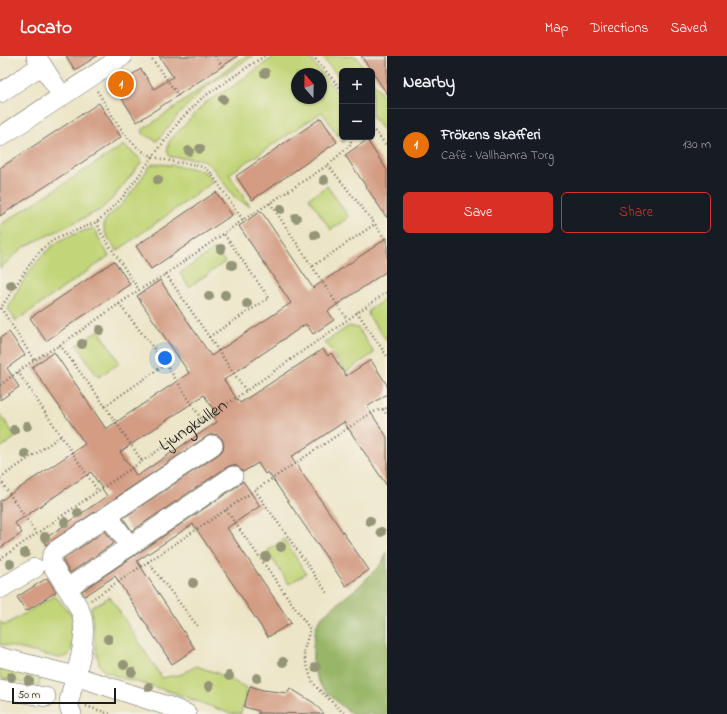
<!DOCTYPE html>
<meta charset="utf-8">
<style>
:root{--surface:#171b24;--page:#20242c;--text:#f1f3f6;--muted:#9ea1a6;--line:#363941;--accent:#d93025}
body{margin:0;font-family:"Indie Flower",sans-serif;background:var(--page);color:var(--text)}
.controls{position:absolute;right:12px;top:12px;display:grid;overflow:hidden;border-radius:6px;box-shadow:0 1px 3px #0004}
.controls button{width:36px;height:36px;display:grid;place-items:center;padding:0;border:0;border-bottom:1px solid var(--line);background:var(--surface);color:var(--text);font:20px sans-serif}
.compass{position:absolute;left:291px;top:12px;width:36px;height:36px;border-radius:50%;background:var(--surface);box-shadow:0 1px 3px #0004;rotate:340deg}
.scale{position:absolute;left:12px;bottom:10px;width:104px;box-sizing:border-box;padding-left:4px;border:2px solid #1c1c1c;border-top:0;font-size:11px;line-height:14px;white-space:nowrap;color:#1c1c1c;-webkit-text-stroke:3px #f7f3e8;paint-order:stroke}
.you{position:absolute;left:165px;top:302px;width:14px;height:14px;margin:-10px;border:3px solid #fff;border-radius:50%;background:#1a73e8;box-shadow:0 0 0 6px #1a73e833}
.badge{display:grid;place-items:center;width:26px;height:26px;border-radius:50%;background:var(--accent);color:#fff;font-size:13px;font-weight:700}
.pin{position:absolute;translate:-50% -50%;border:2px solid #fff;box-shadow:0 1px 4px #0006}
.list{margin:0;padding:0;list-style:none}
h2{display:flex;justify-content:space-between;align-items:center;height:52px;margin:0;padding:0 16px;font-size:17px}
h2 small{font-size:13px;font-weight:400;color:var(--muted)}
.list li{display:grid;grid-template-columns:26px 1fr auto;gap:12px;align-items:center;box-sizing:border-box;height:72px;padding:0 16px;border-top:1px solid var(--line)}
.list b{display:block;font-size:15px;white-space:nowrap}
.list p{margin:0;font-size:13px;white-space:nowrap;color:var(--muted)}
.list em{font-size:13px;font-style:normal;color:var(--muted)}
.actions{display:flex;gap:8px;padding:12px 16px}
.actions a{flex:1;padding:9px 0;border:1px solid var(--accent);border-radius:6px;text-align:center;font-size:14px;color:var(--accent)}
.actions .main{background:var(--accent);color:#fff}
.map{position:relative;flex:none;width:387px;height:658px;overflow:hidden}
header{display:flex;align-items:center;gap:24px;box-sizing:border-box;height:56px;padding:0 20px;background:var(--accent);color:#fff}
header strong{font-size:19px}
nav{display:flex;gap:22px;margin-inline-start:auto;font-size:14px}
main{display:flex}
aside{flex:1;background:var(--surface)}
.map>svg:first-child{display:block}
.green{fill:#c2d578;stroke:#6f784a;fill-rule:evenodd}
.forest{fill:#99b668;stroke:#5a6942}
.building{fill:#d39c83;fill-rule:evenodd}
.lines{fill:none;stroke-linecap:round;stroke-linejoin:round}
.minor-casing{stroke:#656258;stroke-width:20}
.path{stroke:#656258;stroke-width:2.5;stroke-dasharray:1 3;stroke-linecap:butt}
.minor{stroke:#fff;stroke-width:19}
.tree{fill:#959578}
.labels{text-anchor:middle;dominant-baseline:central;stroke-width:3;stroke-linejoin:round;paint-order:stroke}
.street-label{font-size:18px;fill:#1c1c1c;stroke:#f7f3e8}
</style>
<header>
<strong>Locato</strong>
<nav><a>Map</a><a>Directions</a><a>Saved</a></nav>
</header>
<main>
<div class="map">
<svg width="387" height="658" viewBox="0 0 387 658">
<rect width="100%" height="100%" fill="#f7f3e8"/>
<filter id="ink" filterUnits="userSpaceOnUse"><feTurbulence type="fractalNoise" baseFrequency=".025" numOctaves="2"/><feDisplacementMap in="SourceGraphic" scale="8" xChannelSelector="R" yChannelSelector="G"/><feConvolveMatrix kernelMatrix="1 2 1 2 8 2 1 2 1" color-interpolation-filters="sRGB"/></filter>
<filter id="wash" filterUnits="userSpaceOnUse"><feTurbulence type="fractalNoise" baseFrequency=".012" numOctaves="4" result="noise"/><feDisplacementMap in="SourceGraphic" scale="16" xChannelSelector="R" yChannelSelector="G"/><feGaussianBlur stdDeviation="0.9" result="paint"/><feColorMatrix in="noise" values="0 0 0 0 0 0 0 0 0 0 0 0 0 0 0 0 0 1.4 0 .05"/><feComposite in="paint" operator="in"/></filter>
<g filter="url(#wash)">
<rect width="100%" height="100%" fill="#ece5c7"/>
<path class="green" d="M245 0H253L207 30 179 58 157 85 144 79 142 74 180 48Z
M275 0H308L342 43V81H347L343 87 322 56 229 118 250 150 236 143 214 114 205 105 197 103 170 101C166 95 167 91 170 84L206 46 233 30ZM297 18H321V42H297Z
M321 0H356L366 15H342V25Z
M372 24 387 45V79L372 61Z
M124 89C130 95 139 100 142 106L113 142 100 154 24 191 0 212V169Z
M153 108C158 107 197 112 202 115 207 117 210 122 213 126L117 195C113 188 104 179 104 171 103 162 111 159 116 154 129 142 139 126 149 111Z
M327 130 349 161 331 174 309 142Z
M93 172 97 176 98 181 109 200 16 265 8 253C17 232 40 196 61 184 70 179 82 176 93 172Z
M215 193 225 206 189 231 180 217Z
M387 242V285L368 259 369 254Z
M349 270 358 272 374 297 346 316 328 290 324 287Z
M99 274 120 307 98 321 77 289Z
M0 358 16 381 0 392Z
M284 483 306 517 289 528 267 495Z
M55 540 76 564 77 573 71 595 68 600 59 602 0 588V566L5 569Z
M110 541 162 622 182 618 196 610 217 617 247 632 241 658H231L172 636 119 621 104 615 99 608 96 594 91 551Z
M0 610 40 621 39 630 0 622Z"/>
<path class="forest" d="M387 496V658H353L344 652 322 632 313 613V591L316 570 323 559 358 531 382 507Z"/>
<g id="blocks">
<path class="building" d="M66 0H97L75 14Z
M159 0H238L137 66 114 30 141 13 154 33 173 21Z
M361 0H387V38L372 15Z
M99 47 121 81 0 160V112Z
M321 62 337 86 252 144 236 120Z
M367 84 387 114V162L345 99Z
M216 136 232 159 151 213 136 190Z
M261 155 313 232 387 182V215L328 255 334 264 313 278 306 268 224 324 240 347 323 293 328 300 331 297 346 320 371 304 387 329V338L367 351 387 381V430L344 366 291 401 369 514 346 530 268 416 265 418 258 407 243 416 237 410 232 409 227 411 132 475 123 462 219 398 223 394 224 389 222 383 218 379 213 378 207 380 46 489 43 484 107 440 91 416 15 467 22 477 0 492V445L85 388 32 311 54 296 106 373 189 317 137 240 160 224 211 300 291 247 239 170ZM204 339 217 359 213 361 217 366 137 420 120 396Z
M114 205 130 228 46 285 30 262Z
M9 276 25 299 7 312 19 331 0 344V282Z
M243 425 260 450 227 472 291 567 268 581 193 468 137 505 195 593 172 608 115 520 85 540 82 535 239 429Z
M105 475 114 487 70 517 63 505V503Z
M47 522 56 536 26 555 17 541Z
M250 630 263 634 287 637 290 632 314 647 324 658 259 657V655L244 651Z"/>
</g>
</g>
<g filter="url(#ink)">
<use href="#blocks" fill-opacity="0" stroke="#656258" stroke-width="1"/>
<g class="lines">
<g class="minor-casing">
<path id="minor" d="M36 0 62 40
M0 37 42 9
M0 81 123 0
M108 460 130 490
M75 527 233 420
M0 533 35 512
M0 601 75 620 168 650 187 658
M0 633 46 641
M72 658 69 651V645C75 619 88 586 82 560 79 548 61 524 54 512 50 505 50 502 55 495L213 389"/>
</g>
<g class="path">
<path d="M150 0 180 42"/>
<path d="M215 0 222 10"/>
<path d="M313 0 342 34"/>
<path d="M97 35C109 53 123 82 141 94 149 100 160 103 170 105 186 109 197 105 211 117L243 164"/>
<path d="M372 72 387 90"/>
<path d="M328 109 375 168 387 186"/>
<path d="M270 147 347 263"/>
<path d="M97 166 101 177 139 234"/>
<path d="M313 210 375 168"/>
<path d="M166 218 246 335"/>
<path d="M119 248 166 308 202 364"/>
<path d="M1 252 34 304"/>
<path d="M0 253 34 202 41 194 52 185 62 180 97 166 122 142 181 63 202 42 264 0"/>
<path d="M357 256 387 300"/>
<path d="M209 281 269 242 224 178"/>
<path d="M60 289 105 350 142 405"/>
<path d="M18 316 98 435"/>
<path d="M0 329 34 304 60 289 139 234 166 218 243 164 270 147 328 109 350 89 352 81"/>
<path d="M105 350 166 308"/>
<path d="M383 353 387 359"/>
<path d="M0 422 61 380"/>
<path d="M0 424 36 477"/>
<path d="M255 434 328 538"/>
<path d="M226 454 310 573 304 594V600L312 625 318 633 345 658"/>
<path id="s1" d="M0 503 98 435 246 335 387 236"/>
<path d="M148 506 199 572"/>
<path d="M91 544 366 360 376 355 387 352"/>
<path d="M86 650 110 658"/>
<path d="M258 658V657"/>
</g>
<use href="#minor" class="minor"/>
</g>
<g class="tree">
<circle cx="265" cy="17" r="5"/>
<circle cx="223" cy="43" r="5"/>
<circle cx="200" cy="93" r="5"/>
<circle cx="189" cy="95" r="5"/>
<circle cx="158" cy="124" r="5"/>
<circle cx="324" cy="124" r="5"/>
<circle cx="281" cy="153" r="5"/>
<circle cx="296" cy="162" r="5"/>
<circle cx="315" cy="179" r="5"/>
<circle cx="221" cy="193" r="5"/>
<circle cx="232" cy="209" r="5"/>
<circle cx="11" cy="229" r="5"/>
<circle cx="225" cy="239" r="5"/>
<circle cx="209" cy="240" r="5"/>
<circle cx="247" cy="248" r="5"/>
<circle cx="100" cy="274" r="5"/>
<circle cx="82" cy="288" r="5"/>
<circle cx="27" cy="370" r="5"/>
<circle cx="14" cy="374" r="5"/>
<circle cx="25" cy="398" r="5"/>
<circle cx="78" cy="457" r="5"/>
<circle cx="370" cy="465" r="5"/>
<circle cx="65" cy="466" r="5"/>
<circle cx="381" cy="476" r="5"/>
<circle cx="45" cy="481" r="5"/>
<circle cx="281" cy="491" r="5"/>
<circle cx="25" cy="497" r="5"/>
<circle cx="266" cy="501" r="5"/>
<circle cx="10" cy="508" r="5"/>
<circle cx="193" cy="527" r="5"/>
<circle cx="108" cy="583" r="5"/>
<circle cx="283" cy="606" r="5"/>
<circle cx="124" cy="609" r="5"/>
<circle cx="316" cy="611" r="5"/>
<circle cx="132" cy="616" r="5"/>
<circle cx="229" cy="620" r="5"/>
<circle cx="11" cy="621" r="5"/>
<circle cx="257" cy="622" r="5"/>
<circle cx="29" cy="625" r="5"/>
<circle cx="209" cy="630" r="5"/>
<circle cx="149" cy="631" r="5"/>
</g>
</g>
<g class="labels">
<g class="street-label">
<text stroke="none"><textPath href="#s1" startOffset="235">Ljungkullen</textPath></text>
</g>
</g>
</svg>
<div class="controls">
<button>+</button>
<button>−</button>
</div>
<svg class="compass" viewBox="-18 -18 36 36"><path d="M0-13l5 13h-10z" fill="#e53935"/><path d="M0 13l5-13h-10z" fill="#9ea1a6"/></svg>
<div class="scale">50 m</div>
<div class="you"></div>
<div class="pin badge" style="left:121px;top:28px;background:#e8710a">1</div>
</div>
<aside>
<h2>Nearby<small></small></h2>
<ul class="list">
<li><span class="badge" style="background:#e8710a">1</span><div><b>Frökens skafferi</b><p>Café · Vallhamra Torg</p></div><em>130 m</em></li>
</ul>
<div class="actions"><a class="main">Save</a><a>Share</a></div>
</aside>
</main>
